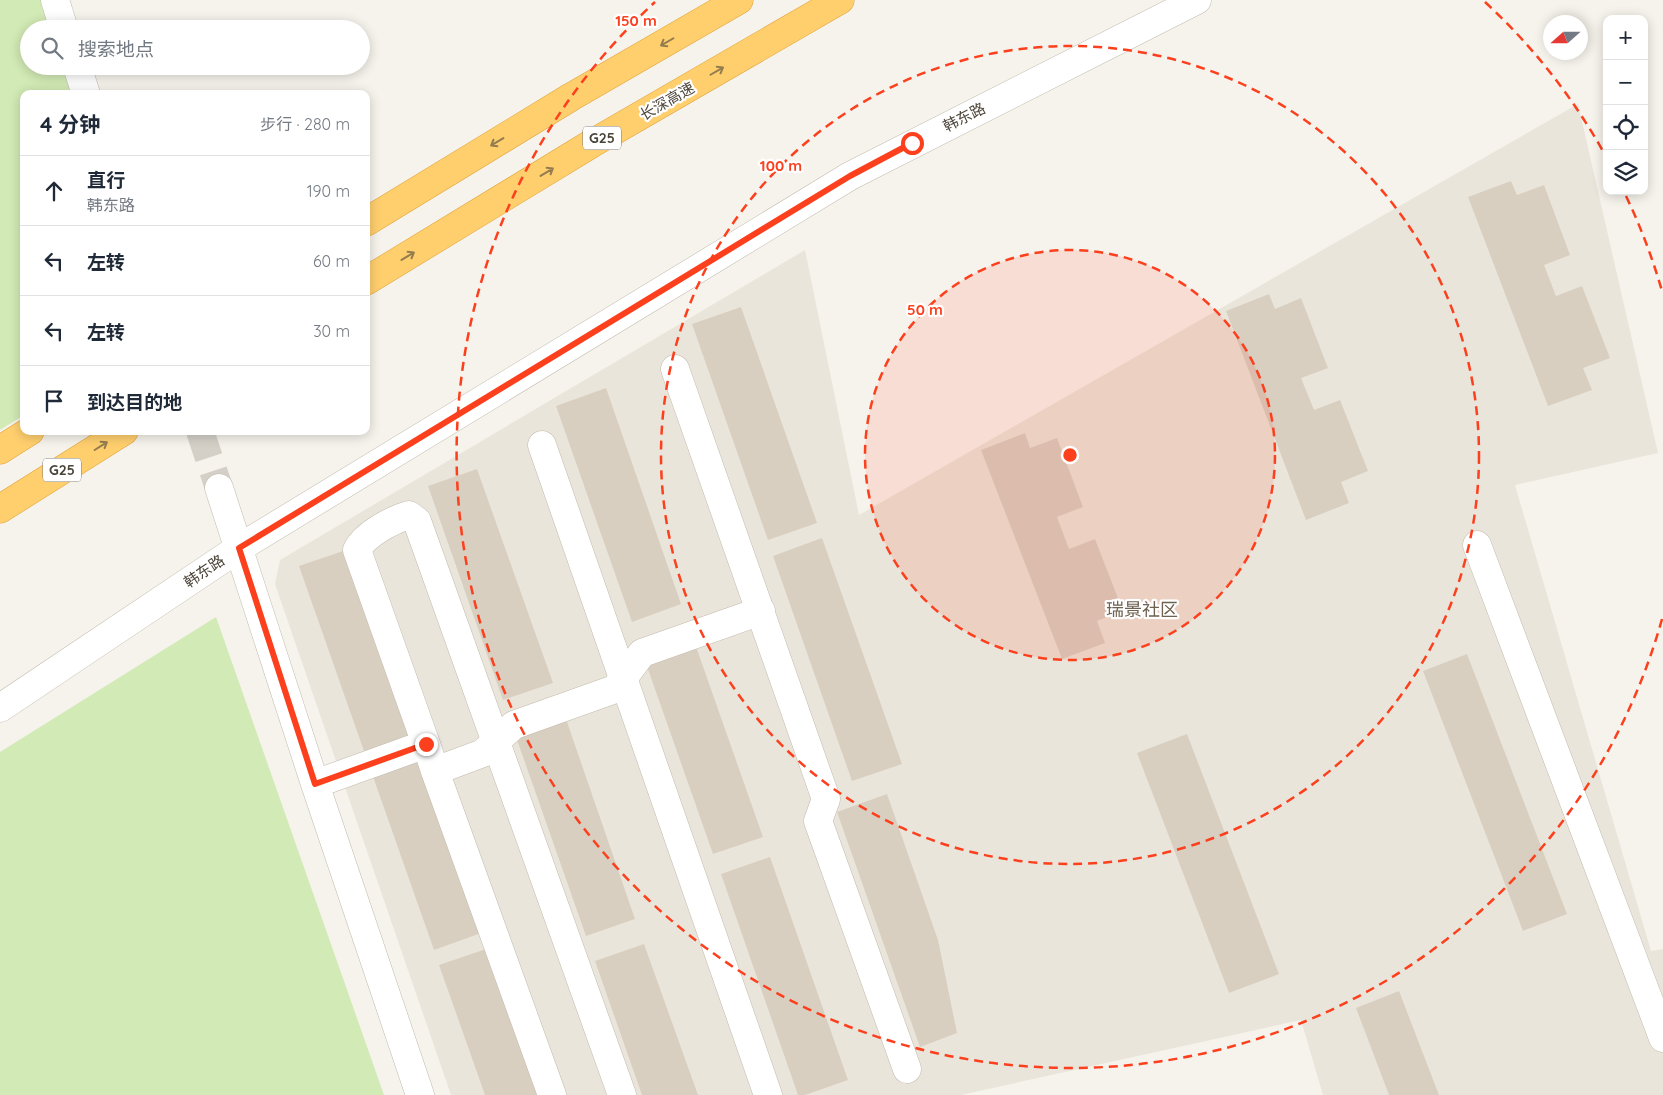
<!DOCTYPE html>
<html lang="zh">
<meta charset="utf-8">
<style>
:root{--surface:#fff;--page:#f6f6f7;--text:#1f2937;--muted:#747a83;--line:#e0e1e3}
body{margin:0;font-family:Quicksand,"Noto Sans SC",sans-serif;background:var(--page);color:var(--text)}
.controls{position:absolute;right:15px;top:15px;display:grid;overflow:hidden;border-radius:10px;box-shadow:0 2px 12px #0003}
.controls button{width:45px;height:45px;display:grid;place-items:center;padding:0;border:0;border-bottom:1px solid var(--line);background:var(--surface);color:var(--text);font:25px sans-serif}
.compass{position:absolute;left:1543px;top:15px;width:45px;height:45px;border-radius:50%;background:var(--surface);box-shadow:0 2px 12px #0003;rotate:249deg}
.stop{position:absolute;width:15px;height:15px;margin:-11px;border:4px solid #fc3f1d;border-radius:50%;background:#fff}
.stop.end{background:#fc3f1d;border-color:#fff;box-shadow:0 1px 5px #0008}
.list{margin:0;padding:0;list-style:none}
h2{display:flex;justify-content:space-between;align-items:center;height:65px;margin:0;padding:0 20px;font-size:21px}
h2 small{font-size:16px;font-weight:400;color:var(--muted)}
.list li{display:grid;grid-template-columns:32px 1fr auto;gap:15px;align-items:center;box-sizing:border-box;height:70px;padding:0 20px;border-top:1px solid var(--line)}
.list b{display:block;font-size:19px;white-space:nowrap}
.list p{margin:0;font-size:16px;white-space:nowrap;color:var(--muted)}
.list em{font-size:16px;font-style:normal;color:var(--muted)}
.icon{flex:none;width:28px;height:28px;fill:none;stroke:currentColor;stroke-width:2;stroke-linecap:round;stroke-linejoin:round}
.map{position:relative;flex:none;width:1663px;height:1095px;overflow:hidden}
.search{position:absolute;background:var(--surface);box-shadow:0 2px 12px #0003;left:20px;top:20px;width:350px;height:55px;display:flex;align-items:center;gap:12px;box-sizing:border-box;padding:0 18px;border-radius:28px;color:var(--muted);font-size:19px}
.panel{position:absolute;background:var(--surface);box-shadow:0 2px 12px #0003;left:20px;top:90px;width:350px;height:345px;border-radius:10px}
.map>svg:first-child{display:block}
.residential{fill:#eae5da}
.green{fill:#d2eab5}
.building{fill:#d8cfc1}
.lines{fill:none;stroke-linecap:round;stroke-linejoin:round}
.minor-tunnel{stroke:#d4d0c8;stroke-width:28;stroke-dasharray:28 14;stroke-linecap:butt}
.minor-casing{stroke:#c2bbae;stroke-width:29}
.highway-casing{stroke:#e0a43c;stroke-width:29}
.minor{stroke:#fff;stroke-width:28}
.highway{stroke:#ffcf6e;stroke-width:28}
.oneway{stroke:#937c4e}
.route{stroke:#fc3f1d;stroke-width:6}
.ring{fill:none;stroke:#fc3f1d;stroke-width:2.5;stroke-dasharray:9 6}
.labels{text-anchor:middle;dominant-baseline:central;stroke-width:4.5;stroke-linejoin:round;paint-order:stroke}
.shield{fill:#fff;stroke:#817c74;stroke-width:1}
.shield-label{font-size:14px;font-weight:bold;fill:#4b4439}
.street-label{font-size:15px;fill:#4b4439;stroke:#fff}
.quarter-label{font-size:18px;fill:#6e6250;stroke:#fff}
.centre{fill:#fc3f1d;stroke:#fff;stroke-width:2.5}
.ring-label{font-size:15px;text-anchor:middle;font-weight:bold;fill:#fc3f1d;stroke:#fff;stroke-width:4.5;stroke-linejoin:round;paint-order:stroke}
</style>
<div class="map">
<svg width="1663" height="1095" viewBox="0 0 1663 1095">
<rect width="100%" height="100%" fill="#f6f3ec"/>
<path class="residential" d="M1578 104 1658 453 1515 485 1651 951 1663 949V1095H1323L1301 1020 961 1095H451L275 584 280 560 805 250 859 515Z"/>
<path class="green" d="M0 0H44L54 29H29V66H67L77 94H24V415L0 430Z
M216 617 384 1095H0V752Z"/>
<path class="building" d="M1511 181 1517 195 1544 185 1570 255 1544 265 1556 296 1582 286 1610 358 1583 368 1592 390 1548 406 1468 197Z
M1269 294 1275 309 1301 298 1328 368 1301 378 1314 410 1340 400 1368 471 1341 482 1349 503 1306 520 1226 311Z
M741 307 817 523 768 540 692 324Z
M606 388 681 604 632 622 556 406Z
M1025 433 1030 448 1057 438 1083 507 1057 517 1069 549 1095 539 1123 611 1097 621 1105 643 1062 659 981 450Z
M477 469 553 683 503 700 428 486Z
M822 538 902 764 852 781 773 556Z
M349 549 415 736 365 754 299 566Z
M693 638 763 837 713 854 643 655Z
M1467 654 1567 914 1523 931 1423 671Z
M566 719 635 919 586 936 516 737Z
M1187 734 1279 974 1229 993 1137 753Z
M421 753 484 932 434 950 371 771Z
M887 794 938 940 957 1033 920 1047 837 812Z
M770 857 848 1080 805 1095H798L721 874Z
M644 944 698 1095H642L595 961Z
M489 948 541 1095H485L439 965Z
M1399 991 1439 1095H1389L1356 1008Z"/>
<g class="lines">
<path class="minor-tunnel" d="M200 431 219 488"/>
<g class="minor-casing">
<path id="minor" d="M55 0 64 29
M77 66 86 94
M675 369 826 799 818 821 907 1069
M542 445 768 1095
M219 488 315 784 420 1095
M1477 545 1663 1038
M0 708 239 548 850 176 1197 0
M426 744 357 550C365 534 392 520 409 515L417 521 622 1095
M435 771 552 1095
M315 784 426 744 435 771 483 753 514 725 615 689 642 653 761 611"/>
</g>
<g class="highway-casing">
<path id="highway" d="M366 222 571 97 739 0
M366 281 591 144 840 0
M0 450 30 431
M0 509 124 431"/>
</g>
<use href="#minor" class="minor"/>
<use href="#highway" class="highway"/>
</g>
<defs><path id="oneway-shaft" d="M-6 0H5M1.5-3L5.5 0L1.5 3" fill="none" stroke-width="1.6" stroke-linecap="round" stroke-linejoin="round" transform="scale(1.25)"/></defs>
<g class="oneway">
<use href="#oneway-shaft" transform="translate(667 42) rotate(150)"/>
<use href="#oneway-shaft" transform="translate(717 71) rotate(-30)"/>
<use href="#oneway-shaft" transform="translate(497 142) rotate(149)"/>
<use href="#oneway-shaft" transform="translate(547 172) rotate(-31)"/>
<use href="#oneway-shaft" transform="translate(408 256) rotate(-31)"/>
<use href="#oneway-shaft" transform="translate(101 446) rotate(-32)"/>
</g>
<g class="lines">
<path class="route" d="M426 744 315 784 239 548 850 176 912 143"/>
</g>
<circle cx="1070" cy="455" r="205" fill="#fc3f1d" fill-opacity=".12"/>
<g class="ring">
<circle cx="1070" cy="455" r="205"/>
<circle cx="1070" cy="455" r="409"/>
<path d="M1662 619A614 614 0 1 1 655 2M1485 2A614 614 0 0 1 1604 153M1626 196A614 614 0 0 1 1662 291"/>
</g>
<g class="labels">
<g class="shield">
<rect x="583" y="126.5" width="38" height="23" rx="4"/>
<rect x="43" y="458.5" width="38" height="23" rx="4"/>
</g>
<g class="shield-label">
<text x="602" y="138">G25</text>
<text x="62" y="470">G25</text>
</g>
<g class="street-label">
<text transform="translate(667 101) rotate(-30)">长深高速</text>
<text transform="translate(964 117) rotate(-27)">韩东路</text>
<text transform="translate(204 571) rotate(-34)">韩东路</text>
</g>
<g class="quarter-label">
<text x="1142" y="609">瑞景社区</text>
</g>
</g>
<circle cx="1070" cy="455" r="8" class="centre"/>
<g class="ring-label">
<text x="636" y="26">150 m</text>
<text x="781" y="171">100 m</text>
<text x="925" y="315">50 m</text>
</g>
</svg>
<div class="controls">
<button>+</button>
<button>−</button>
<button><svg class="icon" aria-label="locate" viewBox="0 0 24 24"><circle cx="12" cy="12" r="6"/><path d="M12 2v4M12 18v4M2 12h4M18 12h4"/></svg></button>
<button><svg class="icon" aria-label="layers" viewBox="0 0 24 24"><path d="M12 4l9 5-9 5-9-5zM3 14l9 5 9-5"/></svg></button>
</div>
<svg class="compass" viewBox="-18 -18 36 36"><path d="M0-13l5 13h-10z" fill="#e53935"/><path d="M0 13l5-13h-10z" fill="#747a83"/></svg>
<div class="stop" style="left:912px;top:143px"></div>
<div class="stop end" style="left:426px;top:744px"></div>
<div class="search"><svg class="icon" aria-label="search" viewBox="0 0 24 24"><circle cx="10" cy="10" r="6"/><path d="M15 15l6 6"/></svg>搜索地点</div>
<section class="panel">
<h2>4 分钟<small>步行 · 280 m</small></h2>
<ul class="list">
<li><svg class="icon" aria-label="ahead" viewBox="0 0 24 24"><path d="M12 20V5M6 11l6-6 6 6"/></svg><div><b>直行</b><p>韩东路</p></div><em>190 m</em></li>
<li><svg class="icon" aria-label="left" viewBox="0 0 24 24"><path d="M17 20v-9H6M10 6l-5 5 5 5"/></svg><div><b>左转</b></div><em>60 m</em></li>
<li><svg class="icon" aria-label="left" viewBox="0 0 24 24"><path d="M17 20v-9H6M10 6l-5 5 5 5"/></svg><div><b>左转</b></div><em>30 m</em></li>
<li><svg class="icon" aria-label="arrive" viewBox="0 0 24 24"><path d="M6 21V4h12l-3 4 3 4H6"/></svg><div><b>到达目的地</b></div></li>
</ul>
</section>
</div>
